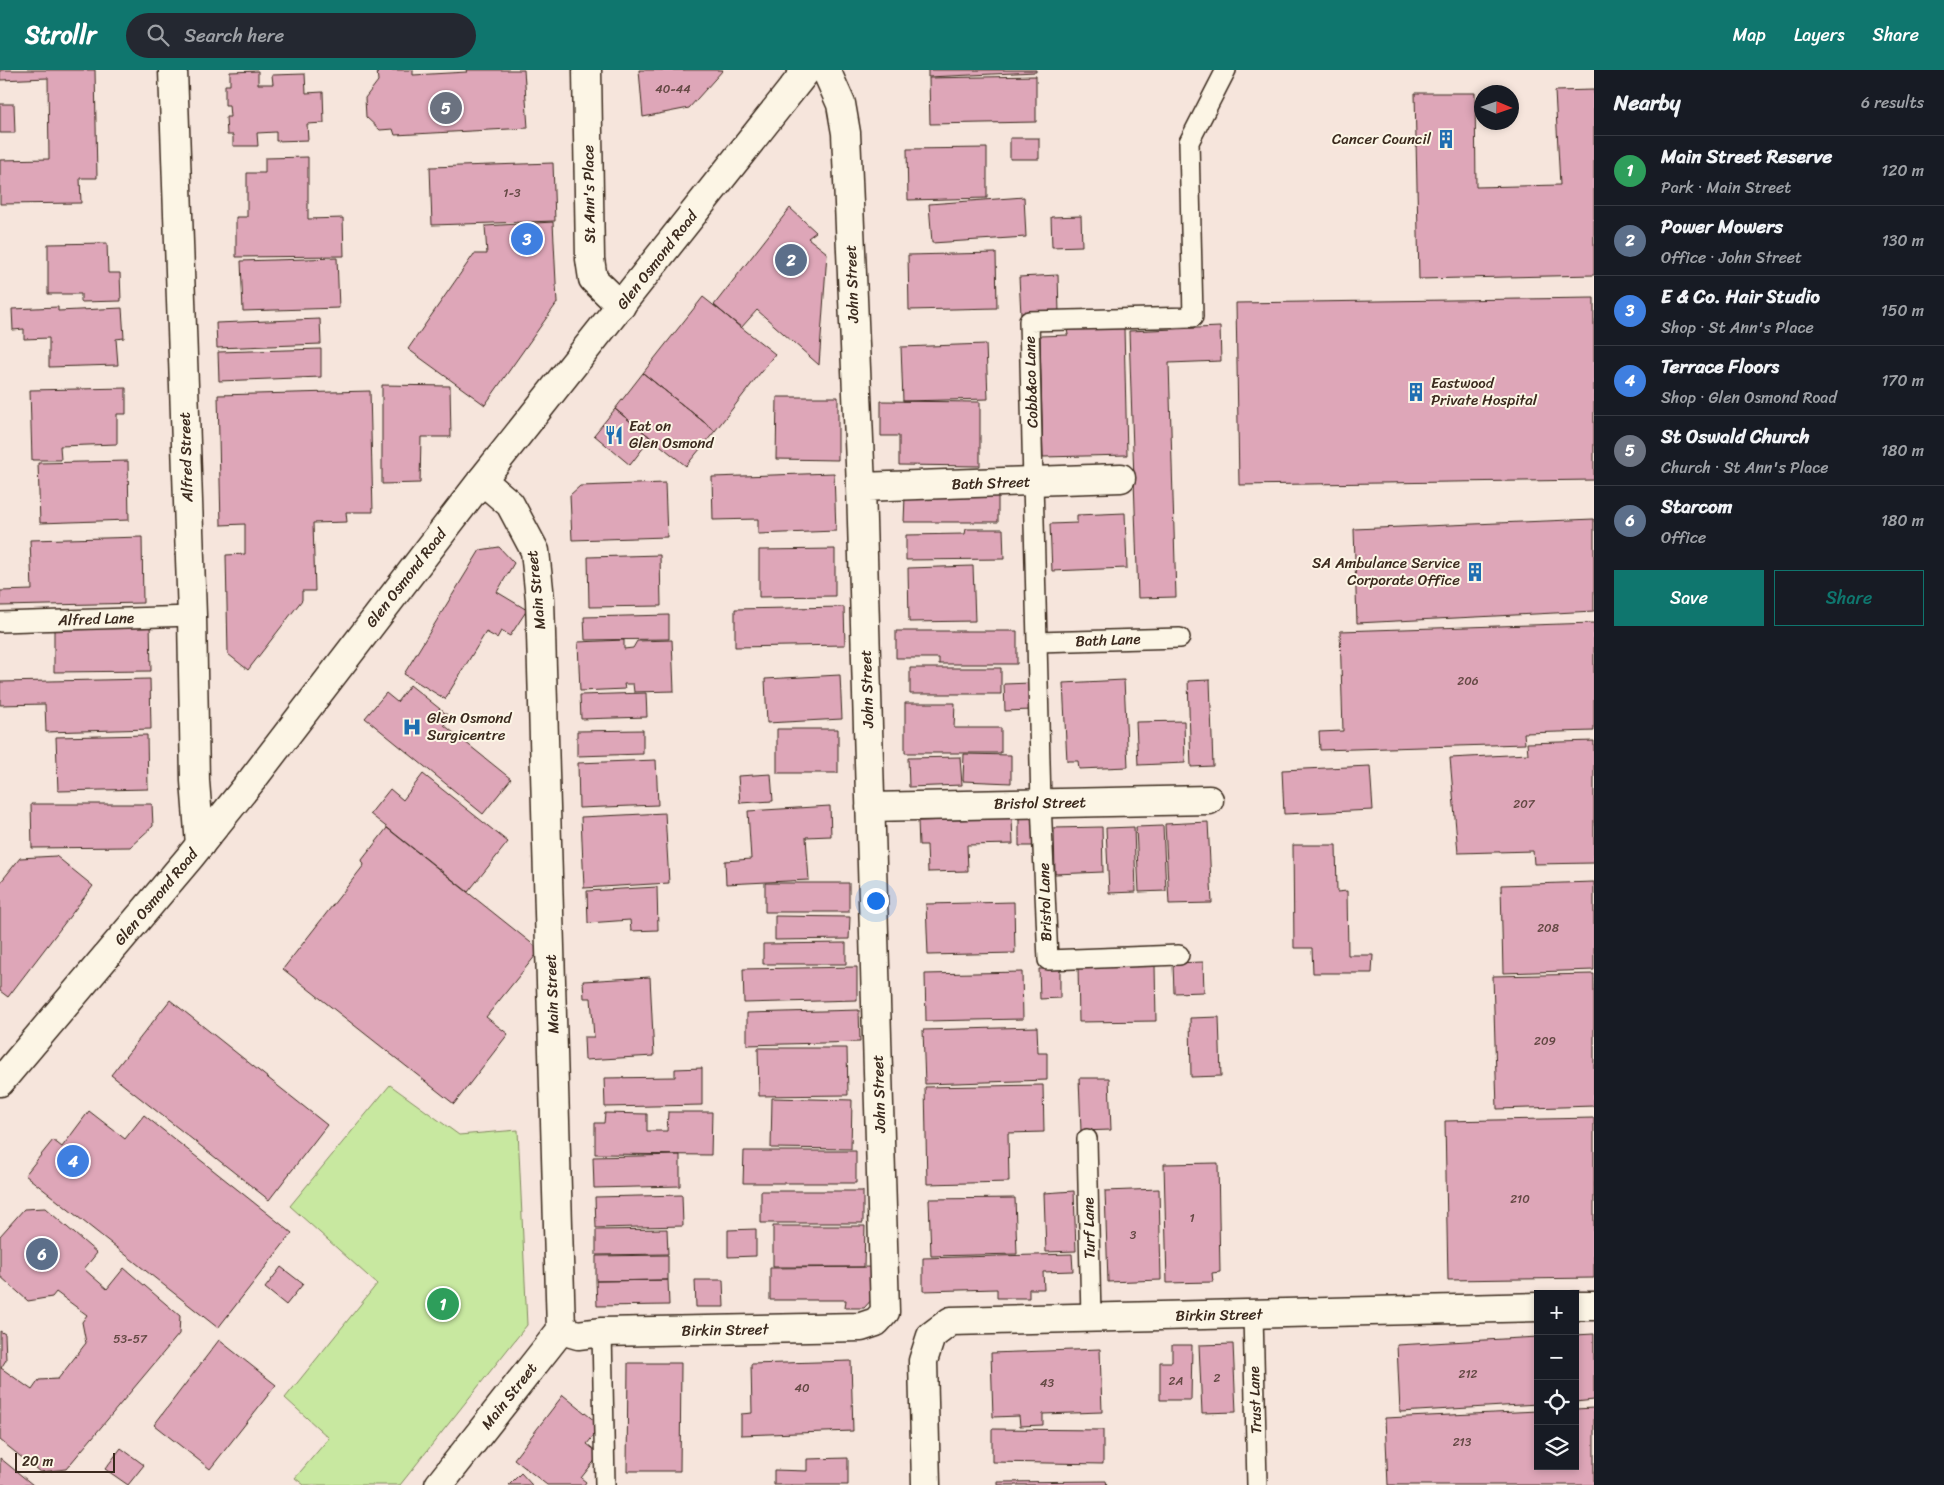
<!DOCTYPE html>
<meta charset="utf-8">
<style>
:root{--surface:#171b24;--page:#242831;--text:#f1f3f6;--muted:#9ea1a6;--line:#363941;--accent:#0f766e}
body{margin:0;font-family:Sriracha,sans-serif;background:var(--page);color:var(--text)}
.controls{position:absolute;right:15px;bottom:15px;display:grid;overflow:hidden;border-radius:0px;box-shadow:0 2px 8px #0003}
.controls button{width:45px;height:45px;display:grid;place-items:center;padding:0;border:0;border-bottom:1px solid var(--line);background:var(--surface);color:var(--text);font:25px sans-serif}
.compass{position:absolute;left:1474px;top:15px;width:45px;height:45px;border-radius:50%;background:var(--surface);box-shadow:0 2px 8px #0003;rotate:92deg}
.scale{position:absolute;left:15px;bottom:12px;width:100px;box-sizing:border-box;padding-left:5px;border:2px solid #3b2a1e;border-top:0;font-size:14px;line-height:18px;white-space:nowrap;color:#3b2a1e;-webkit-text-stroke:4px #fcf5e5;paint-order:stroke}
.you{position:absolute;left:875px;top:830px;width:18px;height:18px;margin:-12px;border:4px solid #fff;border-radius:50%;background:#1a73e8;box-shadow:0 0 0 8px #1a73e833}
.badge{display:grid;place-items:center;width:32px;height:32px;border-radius:50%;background:var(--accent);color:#fff;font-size:16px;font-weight:700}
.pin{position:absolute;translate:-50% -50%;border:2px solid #fff;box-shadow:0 1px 5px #0006}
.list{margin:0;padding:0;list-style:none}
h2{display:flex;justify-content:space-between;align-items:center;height:65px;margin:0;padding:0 20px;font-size:21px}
h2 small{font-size:16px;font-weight:400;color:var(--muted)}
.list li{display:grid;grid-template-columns:32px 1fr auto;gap:15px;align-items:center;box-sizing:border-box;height:70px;padding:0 20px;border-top:1px solid var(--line)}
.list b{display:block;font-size:19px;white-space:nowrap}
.list p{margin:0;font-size:16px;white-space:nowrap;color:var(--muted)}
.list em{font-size:16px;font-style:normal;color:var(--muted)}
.actions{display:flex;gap:10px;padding:15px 20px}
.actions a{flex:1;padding:11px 0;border:1px solid var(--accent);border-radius:0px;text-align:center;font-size:18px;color:var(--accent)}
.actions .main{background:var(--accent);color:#fff}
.icon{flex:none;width:28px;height:28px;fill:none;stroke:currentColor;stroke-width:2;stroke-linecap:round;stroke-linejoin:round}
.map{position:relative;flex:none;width:1594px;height:1415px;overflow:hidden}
header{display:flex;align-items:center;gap:30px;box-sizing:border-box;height:70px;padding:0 25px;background:var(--accent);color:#fff}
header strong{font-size:24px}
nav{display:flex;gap:28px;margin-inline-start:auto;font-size:18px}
.search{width:350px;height:45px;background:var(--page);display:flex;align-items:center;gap:12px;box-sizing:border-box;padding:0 18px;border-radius:28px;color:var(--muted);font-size:19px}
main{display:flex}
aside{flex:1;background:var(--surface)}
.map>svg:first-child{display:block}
.green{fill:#c8e8a0;stroke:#82895f}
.building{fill:#dea6b8;stroke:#3b2a1e}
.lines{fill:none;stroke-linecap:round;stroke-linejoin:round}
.lane-casing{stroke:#3b2a1e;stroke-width:22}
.street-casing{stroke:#3b2a1e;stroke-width:31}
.highway-casing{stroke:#3b2a1e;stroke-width:31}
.lane{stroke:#fcf5e5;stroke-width:19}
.street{stroke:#fcf5e5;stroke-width:28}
.highway{stroke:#fcf5e5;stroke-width:28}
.labels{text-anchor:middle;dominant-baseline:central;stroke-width:4;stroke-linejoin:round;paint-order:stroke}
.number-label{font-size:12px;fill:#644944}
.poi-label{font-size:15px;fill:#3b2a1e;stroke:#fcf5e5;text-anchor:start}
.street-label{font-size:15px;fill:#3b2a1e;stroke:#fcf5e5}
</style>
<header>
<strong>Strollr</strong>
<div class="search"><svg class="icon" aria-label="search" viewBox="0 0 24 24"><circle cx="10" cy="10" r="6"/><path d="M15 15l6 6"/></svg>Search here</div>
<nav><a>Map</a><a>Layers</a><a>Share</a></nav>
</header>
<main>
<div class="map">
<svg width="1594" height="1415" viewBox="0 0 1594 1415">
<rect width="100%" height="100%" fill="#f6e5dc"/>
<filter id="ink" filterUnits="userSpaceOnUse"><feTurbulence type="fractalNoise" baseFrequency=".02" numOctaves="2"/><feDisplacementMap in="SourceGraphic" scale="10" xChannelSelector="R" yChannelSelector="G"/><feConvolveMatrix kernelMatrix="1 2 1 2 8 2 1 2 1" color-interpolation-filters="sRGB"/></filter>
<g filter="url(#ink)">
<path class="green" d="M390 1015 459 1065 518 1060 527 1255 400 1415H304L295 1408 329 1368 285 1328 377 1214 290 1136Z"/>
<path class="building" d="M0 0H95L97 108H80L81 133 0 134V90L49 89 48 8 0 10Z
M377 0H413V5L467 2 466 0H524L528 58 395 65 393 59 380 60 366 47 365 28 378 11Z
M639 0H723L689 38 643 47Z
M928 0H1036V2L928 7Z
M258 1V14H273L272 5 305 4 306 23 323 22 324 53 307 54 308 70 276 71V62L257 63 258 76H233V65H227L226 47H230L229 35H225V15H230V2Z
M1036 6V52L930 54 929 8Z
M1594 20V205L1419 209 1415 23H1475L1476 117 1560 115 1555 21Z
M0 34H14L15 63H0Z
M1010 68H1039V89H1010Z
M987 78V128L908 130 907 79Z
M308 87V149L343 148 344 186 236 187V147H247V103H265V88Z
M553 93 555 151 432 155 430 97Z
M1024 127 1026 167 932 173 929 134Z
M790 138 816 162 808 168 827 183 819 295 757 240 741 258 714 235Z
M1081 146 1082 176 1052 177 1051 147Z
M553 152 557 233 485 335 408 279 474 184H487L485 156Z
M107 173 108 203H120L121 231 81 232V224H48V174Z
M996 183 997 238 909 240 908 185Z
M337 188 339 238 243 241 241 191Z
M1058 205 1059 243 1021 245 1019 207Z
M703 227 775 284 715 361 643 303Z
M1594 228V410L1239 415 1236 233Z
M58 237V241L122 238 124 268 116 269 118 295 49 297V268L24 269V259L13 260 12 239Z
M320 249 321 274 217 278 216 253Z
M1220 257 1221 291 1169 293 1176 527 1138 528 1129 261Z
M1124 258 1127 385 1043 387 1040 266 1068 265 1067 259Z
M986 274 988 329 903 331 901 277Z
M321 279V307L219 311 218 282Z
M643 303 715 361 686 396 615 339Z
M382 315 450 316 451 367H421L420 413 382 414Z
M126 318V344H117V374L60 376 61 390H32L30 320Z
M370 321 373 442H346L347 452 313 453 315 521H302V530L248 600 228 584 226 485 245 484V454L221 455 218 325Z
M777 327H838V390L776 389Z
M881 331 980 332V396L899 395V366H881Z
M615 339 651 368 630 395 594 365Z
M128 391 129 450 40 453 38 393Z
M834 403 836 461 758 464V449L713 450 712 407Z
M665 413 667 467 572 470 570 425 580 416Z
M905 426H998V452H904Z
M1125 443 1127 498 1052 501 1050 454 1077 453V445Z
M1594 449V541L1357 553 1354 459Z
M966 459H1003L1004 489 906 490V465L965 464Z
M142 467 143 533 0 536V521L32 520 30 470Z
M499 477 514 493 497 522 527 540 510 566 501 561 497 568 486 562 445 629 404 604 480 480Z
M835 479V526L759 527V480Z
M660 485 661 536 589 537 588 487Z
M973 496 975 551 909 552 908 498Z
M844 537 845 575 735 577V539Z
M669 545V569L585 570 584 547Z
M150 552 151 601 54 602V554Z
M1594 553V661L1524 663 1525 674 1320 680 1319 662 1343 661 1340 561Z
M896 561H1017V594H939V588H896Z
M624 570V579L633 578 637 571 672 570 674 621 634 622 633 614H624L625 619 580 621 578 572Z
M910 598H1001V624H910Z
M840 605 842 649 767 653 765 609Z
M150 609 151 659 46 662 45 634 0 635V612Z
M1124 610 1128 697 1079 699 1078 691H1067L1063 613Z
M1210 610 1213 696 1191 697 1188 611Z
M1032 613V640L1005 641 1004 614Z
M410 615 450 647 444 655 511 709 483 744 365 648 386 623 397 632Z
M646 623 647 647 581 649 580 625Z
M905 633H955L954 658H1001V683H905Z
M1184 651 1185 693 1138 695 1136 652Z
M777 659H838V703H777Z
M643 660V684L577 686V661Z
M147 665 148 719 58 721 56 667Z
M1594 671V793L1534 794 1533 781 1458 783 1450 688 1528 684 1527 673Z
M964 684 1011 685V713L963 711Z
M960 687 962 715 909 717 908 688Z
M656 690 658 735 579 738 578 693Z
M1370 696 1373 740 1284 744 1282 700Z
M423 704 508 772 468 822 370 744 390 719 403 730Z
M771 704 773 731 740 733 738 706Z
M31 734H152L153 756 130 777 32 778Z
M830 736 831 766 806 767 809 810 726 814 725 791 751 789 748 741Z
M665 743 669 813 584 818 581 747Z
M1019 746H1040V776H1019Z
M1012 748 1013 774 967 775 968 801 928 802 927 775H919L918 751Z
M1208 752 1212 833 1169 834 1165 754Z
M1163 756 1166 821 1139 822 1136 757Z
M1102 757 1103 802 1055 804 1054 758Z
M1134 757 1136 822 1109 823 1106 758Z
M387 758 540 880 486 947 508 964 454 1034 283 899 364 795 362 790Z
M1293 775H1336L1337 822 1347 821 1348 885H1373L1372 903H1313L1312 878H1294Z
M56 786 93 816 8 927 0 921V813L20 788Z
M1594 812V900L1503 903 1501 815Z
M765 813H849V842H765Z
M657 817 658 860 631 861 630 850 588 853 587 821Z
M1014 832 1015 883 928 885 926 834Z
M775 846 850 847 849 869 775 870Z
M846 873V894H763V874Z
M1203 892 1204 922 1174 923 1173 893Z
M1078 895H1155L1156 951 1079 952Z
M857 897V930L744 933 743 899Z
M1039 899H1060V928L1040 929Z
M1022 902 1023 949 926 951 925 904Z
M1594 904V1036L1497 1039 1493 906Z
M650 907 654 986 585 990 584 967H594L591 928H584L583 911Z
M170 930 327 1055 269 1130 111 1005Z
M859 940 860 972 747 975V943Z
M1219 947 1221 1006 1191 1007 1190 948Z
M1037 957 1038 983H1047V1010L925 1014 923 960Z
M758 978H847L848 1025 759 1026Z
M702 998V1035L605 1037 604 1008 675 1007V999Z
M1079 1008H1109L1111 1060 1081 1061Z
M1043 1015 1044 1062 1008 1063 1009 1112 927 1114 925 1017Z
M772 1028 852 1030 851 1079 771 1078Z
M89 1041 125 1069 144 1045 292 1163 218 1258 25 1105 53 1070 62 1077Z
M668 1042H712L711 1085 595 1084V1053H604L605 1043 647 1044V1061H667Z
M1594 1048V1208L1448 1210 1445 1051Z
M744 1081H856V1113H743Z
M680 1085V1116L594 1118 593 1087Z
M1218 1093 1220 1202 1212 1203 1213 1212 1167 1213 1164 1094Z
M1159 1119 1161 1210 1108 1212 1105 1121Z
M761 1121H863V1153H761Z
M1074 1121 1076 1181 1046 1182 1044 1123Z
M682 1125 683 1156 596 1158 595 1127Z
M1015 1128 1017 1184 931 1186 929 1129Z
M45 1138 97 1183 84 1199 107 1219 124 1198 180 1246 179 1264 66 1399 40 1402 0 1370V1261L5 1264 6 1290 1 1298 32 1320 39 1310 58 1309 86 1273 82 1252 87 1245 56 1222 52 1227 28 1231 0 1206V1166L24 1139Z
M773 1156H865L864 1197H773Z
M667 1159 668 1184 596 1185V1160Z
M756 1159V1186L728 1187V1160Z
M1072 1184 1073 1201 1043 1202 1044 1219H1029V1228H997V1219L923 1221V1188Z
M668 1185V1210L596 1211V1186Z
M281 1197 303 1214 286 1235 265 1218Z
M874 1197V1227L864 1238H845L846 1230H770V1198Z
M668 1210 669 1235 597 1236 596 1211Z
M695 1210H723L724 1237H696Z
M1594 1264V1330L1575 1332V1265Z
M1538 1267V1334L1400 1342 1397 1275Z
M219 1270 276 1315 210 1399 154 1355Z
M1233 1274 1236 1342 1202 1343 1199 1275Z
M1172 1275H1192L1191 1330H1160V1292H1172Z
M1100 1279 1102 1342 1043 1344V1355L1020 1356 1019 1346 993 1347 991 1283Z
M851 1291 853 1361 741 1365V1344L752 1343 751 1294Z
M628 1293H681L680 1401H627Z
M563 1325 601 1356 587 1374 600 1384 581 1408 586 1412 584 1415H547L514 1389Z
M1594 1338V1415H1388L1385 1348 1538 1341V1396H1575V1339Z
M992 1359 1103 1360V1394L992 1392Z
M121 1378 144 1395 128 1415 105 1399Z
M0 1388 33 1415H0Z
M848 1388V1415H774V1400L807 1401V1389Z
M521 1403 532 1415H509Z
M1106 1411 1107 1415H998V1412Z"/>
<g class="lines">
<g class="lane-casing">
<path id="lane" d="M0 552 192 546
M1037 572 1180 568
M1179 885 1048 890 1041 733 1029 251 1193 247 1189 72 1226 0
M1087 1069 1091 1248
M1253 1244 1257 1415
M602 1262 605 1415"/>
</g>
<g class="street-casing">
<path id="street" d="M173 0 192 546 195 711 200 775
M587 0 590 189 593 209 621 236
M861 417 1121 408
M870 737 1209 730
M1575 1236H1594
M561 1260 578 1265 602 1262 861 1257 876 1252 885 1242 861 417 846 63 841 34 826 0
M439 1415 561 1260 540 529 535 481 510 434 482 410
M926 1415 923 1291 931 1266 951 1251 1538 1237"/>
</g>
<g class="highway-casing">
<path id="highway" d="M0 1012 190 787 252 710 482 410 807 0"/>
</g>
<use href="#lane" class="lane"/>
<use href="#street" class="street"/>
<use href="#highway" class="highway"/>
</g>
</g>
<defs>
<g id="building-bare" transform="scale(1.5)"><path d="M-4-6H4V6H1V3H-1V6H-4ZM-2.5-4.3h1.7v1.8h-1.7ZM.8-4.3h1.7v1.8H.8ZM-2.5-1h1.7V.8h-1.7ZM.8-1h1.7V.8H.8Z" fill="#1f6fb2" stroke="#fcf5e5" stroke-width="2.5" paint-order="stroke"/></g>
<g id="restaurant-bare" transform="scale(1.5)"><path d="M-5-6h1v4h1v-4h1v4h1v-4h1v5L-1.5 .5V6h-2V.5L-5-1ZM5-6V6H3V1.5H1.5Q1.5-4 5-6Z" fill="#1f6fb2" stroke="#fcf5e5" stroke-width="2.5" paint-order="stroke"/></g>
<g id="hospital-bare" transform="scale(1.5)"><path d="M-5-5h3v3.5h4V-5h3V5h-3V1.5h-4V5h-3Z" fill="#1f6fb2" stroke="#fcf5e5" stroke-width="2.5" paint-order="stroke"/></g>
</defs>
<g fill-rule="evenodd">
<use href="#building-bare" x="1446" y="69"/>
<use href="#building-bare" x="1416" y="322"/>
<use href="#restaurant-bare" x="614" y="365"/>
<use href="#building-bare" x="1475" y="502"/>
<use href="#hospital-bare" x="412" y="657"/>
</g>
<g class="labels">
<g class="number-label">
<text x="673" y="19">40-44</text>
<text x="512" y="123">1-3</text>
<text x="1468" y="611">206</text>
<text x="1524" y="734">207</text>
<text x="1548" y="858">208</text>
<text x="1545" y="971">209</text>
<text x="1520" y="1129">210</text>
<text x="1192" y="1148">1</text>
<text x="1133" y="1165">3</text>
<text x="130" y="1269">53-57</text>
<text x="1468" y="1304">212</text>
<text x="1217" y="1308">2</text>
<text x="1176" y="1311">2A</text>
<text x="1047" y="1313">43</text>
<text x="802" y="1318">40</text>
<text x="1462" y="1372">213</text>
</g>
<g class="poi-label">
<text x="1431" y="69" text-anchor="end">Cancer Council</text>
<text x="1431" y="313">Eastwood<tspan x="1431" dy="17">Private Hospital</tspan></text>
<text x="629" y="356">Eat on<tspan x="629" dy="17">Glen Osmond</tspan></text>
<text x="1460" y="493" text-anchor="end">SA Ambulance Service<tspan x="1460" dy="17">Corporate Office</tspan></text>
<text x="427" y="648">Glen Osmond<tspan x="427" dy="17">Surgicentre</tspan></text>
</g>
<g class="street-label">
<text transform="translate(589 124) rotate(-91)">St Ann's Place</text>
<text transform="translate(657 190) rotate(-52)">Glen Osmond Road</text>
<text transform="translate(852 214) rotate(-92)">John Street</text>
<text transform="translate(1031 312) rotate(-92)">Cobb&amp;co Lane</text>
<text transform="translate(186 387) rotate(-92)">Alfred Street</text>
<text transform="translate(991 413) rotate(-2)">Bath Street</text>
<text transform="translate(406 508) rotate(-52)">Glen Osmond Road</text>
<text transform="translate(536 520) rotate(-96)">Main Street</text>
<text transform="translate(96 549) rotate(-2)">Alfred Lane</text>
<text transform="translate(1108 570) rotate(-2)">Bath Lane</text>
<text transform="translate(867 619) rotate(-92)">John Street</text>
<text transform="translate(1040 733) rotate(-1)">Bristol Street</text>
<text transform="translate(156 827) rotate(-50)">Glen Osmond Road</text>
<text transform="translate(1045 832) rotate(-92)">Bristol Lane</text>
<text transform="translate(552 924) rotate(-92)">Main Street</text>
<text transform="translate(879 1024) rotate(-92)">John Street</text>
<text transform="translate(1089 1158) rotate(-91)">Turf Lane</text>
<text transform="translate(1219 1245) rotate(-1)">Birkin Street</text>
<text transform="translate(725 1260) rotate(-1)">Birkin Street</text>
<text transform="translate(509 1326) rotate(-52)">Main Street</text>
<text transform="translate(1255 1330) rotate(-92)">Trust Lane</text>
</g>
</g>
</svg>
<div class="controls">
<button>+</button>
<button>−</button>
<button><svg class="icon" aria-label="locate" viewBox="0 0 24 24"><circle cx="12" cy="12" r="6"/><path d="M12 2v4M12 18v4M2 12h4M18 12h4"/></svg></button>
<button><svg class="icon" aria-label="layers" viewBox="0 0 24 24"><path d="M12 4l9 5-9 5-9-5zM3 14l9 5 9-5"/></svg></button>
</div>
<svg class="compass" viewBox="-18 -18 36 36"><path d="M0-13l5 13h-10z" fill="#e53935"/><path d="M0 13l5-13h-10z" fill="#9ea1a6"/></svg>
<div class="scale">20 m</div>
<div class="you"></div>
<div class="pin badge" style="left:443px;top:1234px;background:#2e9e5b">1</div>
<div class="pin badge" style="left:791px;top:190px;background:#5c6f8a">2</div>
<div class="pin badge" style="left:527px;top:169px;background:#3f7fe0">3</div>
<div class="pin badge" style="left:73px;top:1091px;background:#3f7fe0">4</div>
<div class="pin badge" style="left:446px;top:38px;background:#6b7280">5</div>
<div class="pin badge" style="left:42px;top:1184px;background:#5c6f8a">6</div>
</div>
<aside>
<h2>Nearby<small>6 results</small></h2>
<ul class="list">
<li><span class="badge" style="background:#2e9e5b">1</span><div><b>Main Street Reserve</b><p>Park · Main Street</p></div><em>120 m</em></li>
<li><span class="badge" style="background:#5c6f8a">2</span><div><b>Power Mowers</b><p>Office · John Street</p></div><em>130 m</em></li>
<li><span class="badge" style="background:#3f7fe0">3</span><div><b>E &amp; Co. Hair Studio</b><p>Shop · St Ann's Place</p></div><em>150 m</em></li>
<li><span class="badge" style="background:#3f7fe0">4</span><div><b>Terrace Floors</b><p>Shop · Glen Osmond Road</p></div><em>170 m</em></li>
<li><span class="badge" style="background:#6b7280">5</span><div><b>St Oswald Church</b><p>Church · St Ann's Place</p></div><em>180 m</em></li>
<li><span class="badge" style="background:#5c6f8a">6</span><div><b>Starcom</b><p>Office</p></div><em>180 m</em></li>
</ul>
<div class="actions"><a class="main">Save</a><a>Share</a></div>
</aside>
</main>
